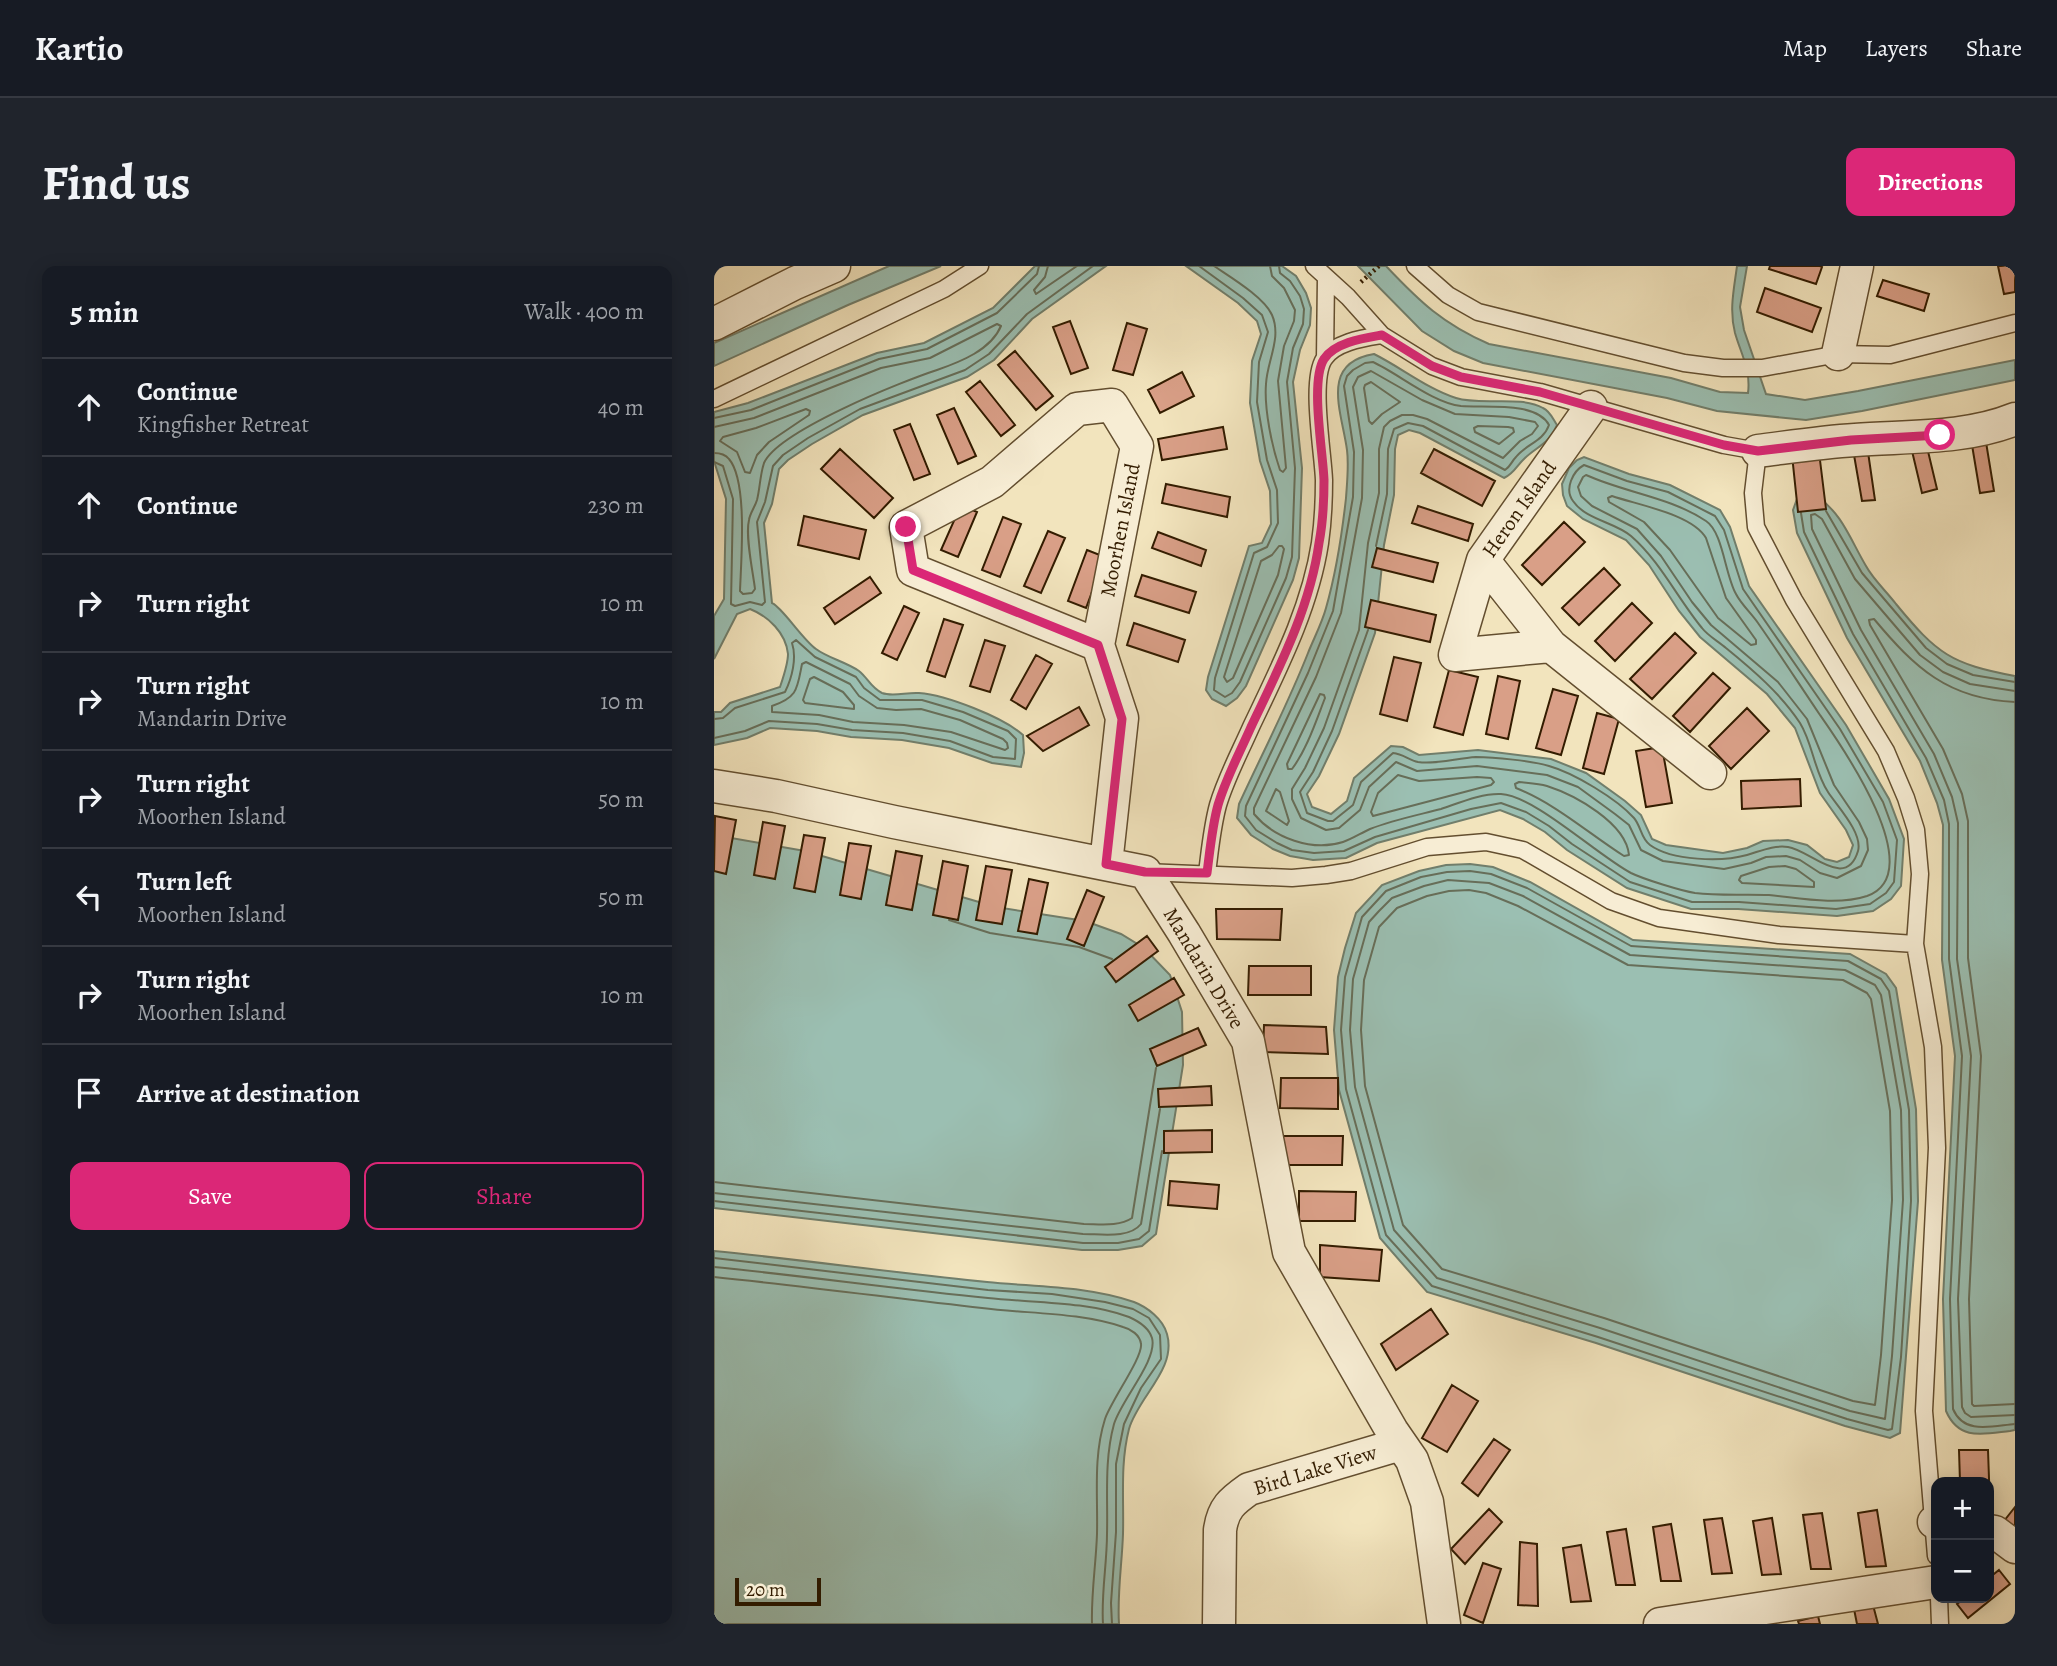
<!DOCTYPE html>
<meta charset="utf-8">
<style>
:root{--surface:#171b24;--page:#20242c;--text:#f1f3f6;--muted:#9ea1a6;--line:#363941;--accent:#db2777}
body{margin:0;font-family:Alegreya,serif;background:var(--page);color:var(--text)}
.controls{position:absolute;right:21px;bottom:21px;display:grid;overflow:hidden;border-radius:14px;box-shadow:0 4px 18px #0003}
.controls button{width:63px;height:63px;display:grid;place-items:center;padding:0;border:0;border-bottom:2px solid var(--line);background:var(--surface);color:var(--text);font:35px sans-serif}
.scale{position:absolute;left:21px;bottom:18px;width:86px;box-sizing:border-box;padding-left:7px;border:4px solid #331c00;border-top:0;font-size:19px;line-height:24px;white-space:nowrap;color:#331c00;-webkit-text-stroke:5px #f7edd4;paint-order:stroke}
.stop{position:absolute;width:21px;height:21px;margin:-16px;border:5px solid #db2777;border-radius:50%;background:#fff}
.stop.end{background:#db2777;border-color:#fff;box-shadow:0 2px 7px #0008}
.list{margin:0;padding:0;list-style:none}
h2{display:flex;justify-content:space-between;align-items:center;height:91px;margin:0;padding:0 28px;font-size:30px}
h2 small{font-size:23px;font-weight:400;color:var(--muted)}
.list li{display:grid;grid-template-columns:46px 1fr auto;gap:21px;align-items:center;box-sizing:border-box;height:98px;padding:0 28px;border-top:2px solid var(--line)}
.list b{display:block;font-size:26px;white-space:nowrap}
.list p{margin:0;font-size:23px;white-space:nowrap;color:var(--muted)}
.list em{font-size:23px;font-style:normal;color:var(--muted)}
.actions{display:flex;gap:14px;padding:21px 28px}
.actions a{flex:1;padding:16px 0;border:2px solid var(--accent);border-radius:14px;text-align:center;font-size:24px;color:var(--accent)}
.actions .main{background:var(--accent);color:#fff}
.icon{flex:none;width:38px;height:38px;fill:none;stroke:currentColor;stroke-width:2;stroke-linecap:round;stroke-linejoin:round}
.map{position:relative;flex:none;width:1301px;height:1358px;overflow:hidden;border-radius:14px}
header{display:flex;align-items:center;gap:42px;box-sizing:border-box;height:98px;padding:0 35px;background:var(--surface);border-bottom:2px solid var(--line)}
header strong{font-size:33px}
nav{display:flex;gap:38px;margin-inline-start:auto;font-size:24px}
.intro{display:flex;align-items:center;justify-content:space-between;box-sizing:border-box;height:168px;padding:0 42px}
h1{margin:0;font-size:49px}
.button{padding:18px 32px;border-radius:14px;background:var(--accent);color:#fff;font-size:24px;font-weight:700}
main{display:flex;gap:42px;padding:0 42px}
aside{flex:1;background:var(--surface);border-radius:14px;box-shadow:0 4px 18px #0003}
.map>svg:first-child{display:block}
.water{fill:#9bbfb2;stroke:#717e6b;stroke-width:2}
.lines{fill:none;stroke-linecap:round;stroke-linejoin:round}
.shore{stroke:#676e59;stroke-width:2}
.building{fill:#d99f87;stroke:#331c00;stroke-width:2}
.lane-casing{stroke:#634e2f;stroke-width:19}
.street-casing{stroke:#634e2f;stroke-width:35}
.path{stroke:#331c00;stroke-width:4.5;stroke-dasharray:2 3.5;stroke-linecap:butt}
.lane{stroke:#f7edd4;stroke-width:16}
.street{stroke:#f7edd4;stroke-width:32}
.route{stroke:#db2777;stroke-width:9}
.labels{text-anchor:middle;dominant-baseline:central;stroke-width:7;stroke-linejoin:round;paint-order:stroke}
.street-label{font-size:21px;fill:#331c00;stroke:#f7edd4}
</style>
<header>
<strong>Kartio</strong>
<nav><a>Map</a><a>Layers</a><a>Share</a></nav>
</header>
<div class="intro"><h1>Find us</h1><a class="button">Directions</a></div>
<main>
<aside>
<h2>5 min<small>Walk · 400 m</small></h2>
<ul class="list">
<li><svg class="icon" aria-label="ahead" viewBox="0 0 24 24"><path d="M12 20V5M6 11l6-6 6 6"/></svg><div><b>Continue</b><p>Kingfisher Retreat</p></div><em>40 m</em></li>
<li><svg class="icon" aria-label="ahead" viewBox="0 0 24 24"><path d="M12 20V5M6 11l6-6 6 6"/></svg><div><b>Continue</b></div><em>230 m</em></li>
<li><svg class="icon" aria-label="right" viewBox="0 0 24 24"><path d="M7 20v-9h11M14 6l5 5-5 5"/></svg><div><b>Turn right</b></div><em>10 m</em></li>
<li><svg class="icon" aria-label="right" viewBox="0 0 24 24"><path d="M7 20v-9h11M14 6l5 5-5 5"/></svg><div><b>Turn right</b><p>Mandarin Drive</p></div><em>10 m</em></li>
<li><svg class="icon" aria-label="right" viewBox="0 0 24 24"><path d="M7 20v-9h11M14 6l5 5-5 5"/></svg><div><b>Turn right</b><p>Moorhen Island</p></div><em>50 m</em></li>
<li><svg class="icon" aria-label="left" viewBox="0 0 24 24"><path d="M17 20v-9H6M10 6l-5 5 5 5"/></svg><div><b>Turn left</b><p>Moorhen Island</p></div><em>50 m</em></li>
<li><svg class="icon" aria-label="right" viewBox="0 0 24 24"><path d="M7 20v-9h11M14 6l5 5-5 5"/></svg><div><b>Turn right</b><p>Moorhen Island</p></div><em>10 m</em></li>
<li><svg class="icon" aria-label="arrive" viewBox="0 0 24 24"><path d="M6 21V4h12l-3 4 3 4H6"/></svg><div><b>Arrive at destination</b></div></li>
</ul>
<div class="actions"><a class="main">Save</a><a>Share</a></div>
</aside>
<div class="map">
<svg width="1301" height="1358" viewBox="0 0 1301 1358">
<rect width="100%" height="100%" fill="#f2e4bd"/>
<filter id="stains"><feTurbulence type="fractalNoise" baseFrequency=".00286" numOctaves="4"/><feColorMatrix values="0 0 0 0 .2 0 0 0 0 .09 0 0 0 0 .02 0 0 0 .5 -.17"/></filter>
<radialGradient id="worn" r=".72"><stop offset=".6" stop-color="#630" stop-opacity="0"/><stop offset="1" stop-color="#630" stop-opacity=".3"/></radialGradient>
<path class="water" d="M175 0H227L134 39 0 100V77Z
M321 0H392L318 53 280 94 253 111 149 149 98 178 74 194 65 203 58 238 50 257 58 337C68 341 88 373 102 383 114 392 132 396 145 405 153 411 157 422 168 427 179 431 193 426 205 427 232 429 289 451 309 469L310 487 307 501 278 497 235 482 188 474 137 471 103 465 56 462 33 472 0 479V446H7L16 437 66 421C69 412 74 398 74 388 72 367 54 350 36 343L23 348 0 393V350L10 333 12 233 0 195V146L34 137 163 87 210 77 279 42Z
M472 0H568L582 10 592 27 597 42 596 59 586 84 579 116 588 202 585 292 579 314 532 420 523 432 512 440 498 433 492 424 494 411 535 280 548 277 557 258 556 225 546 195 536 137 538 95 547 68 543 55 524 37Z
M644 0H672C706 36 729 58 775 78L957 112 1006 126 1034 127C1037 104 1027 88 1021 67 1015 44 1020 23 1023 0H1033L1026 41 1030 64 1052 128 1091 134 1144 125 1301 94V114L1148 145 1092 154 1003 145 953 132 769 97 740 85 708 65Z
M660 88C688 102 712 122 742 132 767 140 806 129 829 142 836 145 839 153 843 159 836 177 824 180 811 192 802 200 801 207 790 212L706 167 695 164 684 169 681 183 680 229 670 279 661 367 625 468 605 510 593 528 598 541 617 548 633 535 640 512 677 480 689 481 705 489 764 484 837 493 872 507 911 535 927 549 938 573 952 579 1009 587 1033 582 1049 575 1074 574 1093 579 1111 593 1123 596 1135 591 1139 579 1132 564 1106 527 1081 462 1053 428 986 371 965 345 935 299 912 274 869 253 853 240 849 229 848 218 855 202 863 194 870 191 915 208 956 219 1006 244 1016 261 1035 320 1132 459 1175 533 1190 573 1187 620 1177 633 1159 645 1123 650 1024 643H977L913 622 853 584 831 566 809 553 786 544 663 577 632 592 599 594 576 590 559 583 537 569 523 552 525 538C548 488 574 438 594 387 600 372 608 357 612 342 622 307 628 268 632 232 633 217 635 199 633 184 628 146 605 97 660 88Z
M1103 230C1129 249 1136 273 1152 300 1159 313 1172 325 1182 338 1223 388 1237 398 1301 410V1164L1296 1165C1269 1168 1245 1175 1232 1145L1229 1033 1241 790 1228 694 1229 559 1223 537 1206 495 1133 372 1083 267 1079 244 1083 233Z
M0 569 91 585 282 641 371 655 407 668 430 682 456 709 468 746 469 799 442 968 428 980 404 984H368L0 942Z
M756 598 779 601 816 616 919 674 1136 688 1172 708 1182 722 1202 843 1204 935 1186 1167 1176 1172 1131 1160 882 1077 713 1026 666 972 625 824 620 764 624 711 631 682 642 647 668 619 705 605 732 599Z
M0 985C91 994 182 1007 273 1016 322 1021 373 1020 420 1036 433 1041 449 1053 453 1068 463 1103 424 1131 415 1163 406 1198 410 1233 409 1268 408 1298 403 1328 405 1358H0Z"/>
<g class="lines">
<path class="shore" d="M334 0 331 11 320 24 322 28 363 0
M485 0 529 32 548 49 554 66 545 96 543 136 553 194 563 224 564 257 553 281 540 287 501 412 500 424 511 431 518 427 526 416 572 312 578 291 581 202 573 116 579 82 589 58 590 43 586 30 576 15 566 7 565 0
M500 0C516 11 550 31 558 49 568 72 553 95 552 118 550 143 558 181 566 204L569 206 572 202 564 115 570 80 580 55 581 44 570 22 558 10 556 0
M657 105 708 134 741 148 795 151 821 156 824 160 818 168 806 175 789 192 713 153 699 149H688L676 155 670 161 665 183V227L654 277 645 364 610 462 591 502 578 523V533L587 552 612 564 625 562 646 544 655 521 682 496 703 505 763 500 833 509 864 521 901 548 915 559 927 584 949 595 1010 603 1037 597 1052 591 1072 590 1086 594 1106 607 1123 612 1147 600 1154 584 1153 573 1145 556 1120 519 1093 453 1064 416 997 359 978 336 947 290 923 263 878 240 867 230 864 221 869 211 872 209C912 227 956 231 992 255 1009 266 1011 309 1022 328 1027 338 1037 347 1044 357 1065 387 1085 418 1106 449 1127 479 1217 607 1153 630 1123 640 1085 632 1055 629 1031 628 1005 630 981 627 968 625 929 613 917 607 883 589 821 530 787 528 768 527 745 537 727 543 704 549 679 554 656 563 647 567 638 573 629 576 598 586 560 572 540 548V542L602 411 627 347 648 232 649 184 639 121 644 111Z
M657 116 686 136 668 148 658 158 655 155 650 122 651 119Z
M92 143 96 145 95 149 55 176 43 189 36 207 31 206 23 186 6 175 9 171 42 162Z
M0 152 37 144 165 93 213 83 283 47 323 8 325 0
M764 160 794 161 799 162 800 166 785 178 761 166 760 162Z
M0 161 40 152 167 102 216 92 283 58 287 60C277 84 246 96 223 104 189 115 64 165 50 197 46 209 46 222 43 234 41 241 36 247 35 254 31 270 39 306 41 323L38 327 29 328 26 325C27 295 34 215 15 193 11 188 6 187 0 187
M0 196 9 200 19 233 17 338 21 340 36 336 48 339 51 336 43 256 51 236 59 200 69 189 94 172 146 143 251 104 275 88 313 48 379 0
M898 230C924 239 978 248 992 272L1012 332 1042 374V378L1037 379 1004 352 956 284 930 256 895 236 894 232Z
M1112 245 1148 307 1212 382 1233 398 1259 409 1301 416
M1087 247 1090 266 1139 368 1212 492 1230 534 1235 558V693L1248 790 1236 1033 1239 1143C1250 1169 1278 1160 1301 1158
M565 280H568L570 283 564 309 519 412 513 416 510 411 547 295 558 289Z
M654 364 618 465 599 506 586 526 593 547 614 555H619L639 539 647 516 679 487C689 488 695 494 704 496 722 499 743 492 762 491 780 491 818 495 835 500 860 507 903 533 920 552 927 560 927 573 936 579 958 595 1008 596 1033 589 1047 585 1059 579 1074 581 1096 584 1132 625 1144 585 1149 567 1123 540 1114 526 1100 505 1099 478 1086 457 1067 428 1039 404 1012 382 1004 375 994 370 988 362 964 333 946 295 917 270 901 256 872 254 859 235 850 223 859 205 870 199L913 215 954 226 1001 250 1010 264 1029 323 1126 463 1169 536 1183 574 1180 616 1172 627 1156 638 1122 643 1025 636H978L916 616 858 578 835 560 812 546 787 537 757 543 661 571 630 585 600 587 578 584 563 577 542 564 531 550 532 540 594 407 619 345 639 231 640 186 630 120 633 110 639 104 651 97 659 96C685 108 719 137 747 140 772 142 822 135 835 159 829 176 812 178 802 191 797 196 797 200 791 204L709 160 694 157 680 163 674 183 673 228 662 280
M92 396 136 418 145 430 163 442 182 444 207 443 246 454 289 473 293 477 294 482 291 484 237 466 190 459 139 456 105 449 58 446V440C84 431 83 423 88 398Z
M100 411 129 426 140 439V443L91 437 89 434 96 413Z
M1301 425 1256 418 1229 406 1206 389 1141 313 1108 253 1101 248 1097 249 1098 263 1147 364 1220 488 1238 531 1244 557 1243 693 1257 790 1244 1033 1248 1141 1251 1147 1257 1151 1301 1149
M606 428 610 429 611 432C602 455 593 483 578 503H574L573 498Z
M1301 436C1234 433 1201 402 1160 353L1155 354 1156 359 1229 483 1248 528 1254 555V692L1267 790 1255 1033 1258 1138 1260 1140 1301 1138
M0 453 9 452 21 442 71 426C78 412 83 392 78 377L82 374 101 391 142 411 150 422 166 434H208L249 446 294 465 302 473 301 493 279 491 236 475 189 467 138 464 103 458 55 455 31 465 0 472
M684 509 705 515 763 511 777 512 780 516 777 519 659 550 657 546 664 527Z
M805 516C814 517 824 517 833 520 861 529 912 557 915 589L910 590C874 567 842 538 802 522L801 518Z
M562 523 566 526 575 555 573 559 552 545Z
M1071 600 1082 603 1100 616V621L1028 617 1025 614 1027 610 1055 601Z
M756 605 777 608 813 622 917 680 1134 695 1167 713 1175 725 1195 844 1197 935 1187 1091 1178 1163 1174 1164 1133 1153 884 1071 718 1020 672 969 632 823 627 764 631 711 648 651 672 625 707 611 733 606Z
M734 614 775 617 809 630 916 689 1131 704 1161 719 1167 729 1187 844 1189 934 1178 1090 1171 1153 1136 1145 886 1062 723 1012 680 964 641 821 636 764 639 713 655 656 665 645 678 632 710 620Z
M755 624 772 627 804 640 914 699 1129 714 1153 727 1157 733 1176 845 1178 934 1167 1089 1161 1139 1139 1135 890 1052 728 1003 689 959 651 820 647 764 650 714 665 661 683 642 713 630 735 625Z
M235 654 276 667 365 681 398 693
M0 916 370 958C385 958 405 961 418 952L442 802
M0 927 369 968C387 968 415 973 427 958L446 843
M0 935 369 977H404L425 973 435 965 448 885
M0 992 274 1024 338 1028 391 1036 419 1043 435 1052 446 1069 447 1093 427 1122 410 1158 402 1198V1266L397 1337 398 1358
M0 1001C91 1010 182 1023 274 1032 320 1037 371 1035 415 1051 424 1055 435 1062 438 1072 444 1094 407 1134 400 1158 390 1195 394 1231 393 1268 393 1298 387 1328 389 1358
M0 1011C89 1020 179 1032 268 1042 315 1048 364 1046 409 1061 417 1063 426 1069 427 1078 429 1091 397 1135 391 1153 379 1191 384 1230 383 1268 382 1298 377 1328 378 1358"/>
</g>
<path class="building" d="M1056 0H1106L1108 1 1102 18 1055 3Z
M1284 0H1301V26L1290 28Z
M1169 14 1215 28 1210 45 1163 30Z
M1051 22 1107 42 1098 66 1043 46Z
M356 55 374 102 357 108 339 61Z
M413 57 433 63 419 109 399 104Z
M301 85 339 130 322 144 284 99Z
M468 106 480 130 446 147 434 124Z
M266 115 301 159 287 170 252 126Z
M240 142 262 190 244 198 223 149Z
M196 158 216 208 200 214 180 164Z
M509 161 513 183 448 194 444 173Z
M1271 170 1280 225 1266 227 1257 173Z
M1213 181 1223 223 1208 227 1198 185Z
M126 183 179 232 160 252 107 203Z
M720 183 781 215 768 240 707 207Z
M1105 186 1112 243 1084 246 1078 189Z
M1154 186 1161 234 1148 235 1140 189Z
M452 218 516 231 513 251 448 237Z
M247 239 263 246 244 291 227 284Z
M704 240 759 258 754 275 698 257Z
M90 250 152 264 145 293 84 279Z
M289 251 307 258 286 311 268 304Z
M850 256 871 276 828 319 808 299Z
M334 265 351 272 327 327 310 320Z
M444 266 492 284 487 300 438 282Z
M663 282 724 297 719 316 658 301Z
M373 284 391 291 372 342 354 335Z
M890 302 906 319 865 359 848 342Z
M428 309 482 326 475 347 421 330Z
M156 311 167 327 121 358 110 342Z
M657 334 722 349 716 376 651 361Z
M918 337 938 357 901 395 881 375Z
M190 340 205 347 183 394 168 387Z
M230 353 249 359 231 411 213 405Z
M420 357 471 374 464 396 413 379Z
M961 367 982 387 938 433 916 413Z
M271 374 291 380 276 426 256 420Z
M322 389 338 398 312 443 297 434Z
M680 391 707 397 693 455 666 448Z
M735 404 764 411 749 469 720 461Z
M999 407 1016 422 976 466 959 450Z
M784 410 806 415 794 473 772 468Z
M839 423 864 430 847 489 822 482Z
M365 441 375 459 329 485 313 470Z
M1033 442 1055 465 1017 503 995 480Z
M883 447 905 453 890 508 869 502Z
M948 481 958 537 932 541 922 485Z
M1086 513 1087 540 1028 543 1027 515Z
M1 550 22 554 12 608 0 605Z
M49 556 71 560 61 613 40 609Z
M90 569 111 572 101 626 80 622Z
M135 577 157 580 147 633 126 629Z
M182 585 208 590 198 644 172 639Z
M229 595 254 600 244 654 219 649Z
M272 600 298 604 288 658 262 654Z
M315 613 334 617 323 668 304 665Z
M373 624 390 631 370 680 353 673Z
M502 643H568L566 674 503 673Z
M433 670 444 685 402 716 391 701Z
M535 700H597V729H534Z
M460 712 470 729 424 755 415 739Z
M550 759 612 761 614 788 549 786Z
M484 762 492 779 443 800 436 783Z
M567 812H624V843L566 842Z
M497 820 498 839 445 841 444 823Z
M498 864V886L450 887V865Z
M566 870H629L628 899H565Z
M456 915 505 919 503 943 454 939Z
M585 925 642 926 641 955H585Z
M606 979 668 984 665 1015 606 1011Z
M717 1043 734 1068 682 1104 667 1078Z
M738 1119 764 1135 733 1186 708 1172Z
M780 1173 796 1184 764 1230 748 1217Z
M1245 1184H1274L1276 1241 1275 1216H1246Z
M1301 1241V1264L1290 1255Z
M775 1243 788 1256 751 1298 737 1283Z
M1163 1244 1172 1300 1152 1301 1144 1247Z
M1108 1247 1117 1303H1097L1089 1249Z
M1008 1252 1018 1307 998 1308 990 1254Z
M1058 1252 1067 1308 1048 1309 1039 1255Z
M957 1258 967 1315H947L939 1261Z
M912 1263 921 1319H902L893 1266Z
M806 1276 823 1278 824 1340 804 1339Z
M867 1279 877 1335 857 1336 849 1282Z
M769 1297 787 1303 769 1357 750 1349Z
M1285 1304 1296 1318 1254 1352 1243 1338 1251 1332H1275V1312Z
M1159 1339 1164 1358H1143L1140 1343Z
M1104 1350 1106 1358H1085L1084 1355Z"/>
<g class="lines">
<g class="lane-casing">
<path id="lane" d="M600 0 634 31 668 69 718 100 747 111 826 126 1010 179 1044 185 1039 227 1042 261 1080 334 1172 485 1192 532 1202 564 1206 608 1201 678 1219 781 1223 882 1210 1145 1222 1290
M701 0 734 29 764 46 970 97 1009 102H1048L1124 88 1176 89 1301 57
M611 92 612 11
M0 133 230 23 266 0
M431 606 578 612 612 609 637 605 713 581 772 576 809 584 897 635 945 652 1065 669 1201 678
M493 607C496 584 498 561 504 539 512 512 526 486 537 461 565 402 596 342 606 277 609 256 610 235 610 214 609 186 596 115 610 93 621 76 650 72 668 69
M1225 1332 1226 1358"/>
</g>
<g class="street-casing">
<path id="street" d="M0 58 81 17 120 0
M1124 88 1143 0
M877 141 769 294 741 389 837 380 996 507
M1044 185C1076 181 1108 176 1141 174 1193 170 1252 173 1301 153
M769 294 837 380
M384 379 423 180 398 139 363 143 278 216 192 261 199 304 384 379 408 452 392 598
M0 520 62 530 180 556 431 606 470 667 534 775 575 986 678 1165 698 1194 713 1236 730 1358
M1220 1256H1222
M1275 1265 1281 1266 1301 1281
M505 1358 506 1264C509 1242 518 1235 535 1223L687 1178
M946 1358 1222 1316"/>
</g>
<path class="path" d="M647 16 665 0"/>
<use href="#lane" class="lane"/>
<use href="#street" class="street"/>
</g>
<g class="lines">
<path class="route" d="M192 261 199 304 384 379 408 453 392 598 431 606 493 607C496 584 498 561 504 539 512 512 526 486 537 461 565 402 596 342 605 277 609 256 610 235 610 214 609 186 596 115 610 93 621 76 651 72 668 69L718 100 747 111 826 126 1010 179 1044 185 1137 174 1226 169"/>
</g>
<g class="labels">
<g class="street-label">
<text transform="translate(805 243) rotate(-55)">Heron Island</text>
<text transform="translate(406 264) rotate(-79)">Moorhen Island</text>
<text transform="translate(490 702) rotate(59)">Mandarin Drive</text>
<text transform="translate(601 1204) rotate(-17)">Bird Lake View</text>
</g>
</g>
<rect width="100%" height="100%" filter="url(#stains)"/>
<rect width="100%" height="100%" fill="url(#worn)"/>
</svg>
<div class="controls">
<button>+</button>
<button>−</button>
</div>
<div class="scale">20 m</div>
<div class="stop" style="left:1226px;top:169px"></div>
<div class="stop end" style="left:192px;top:261px"></div>
</div>
</main>
